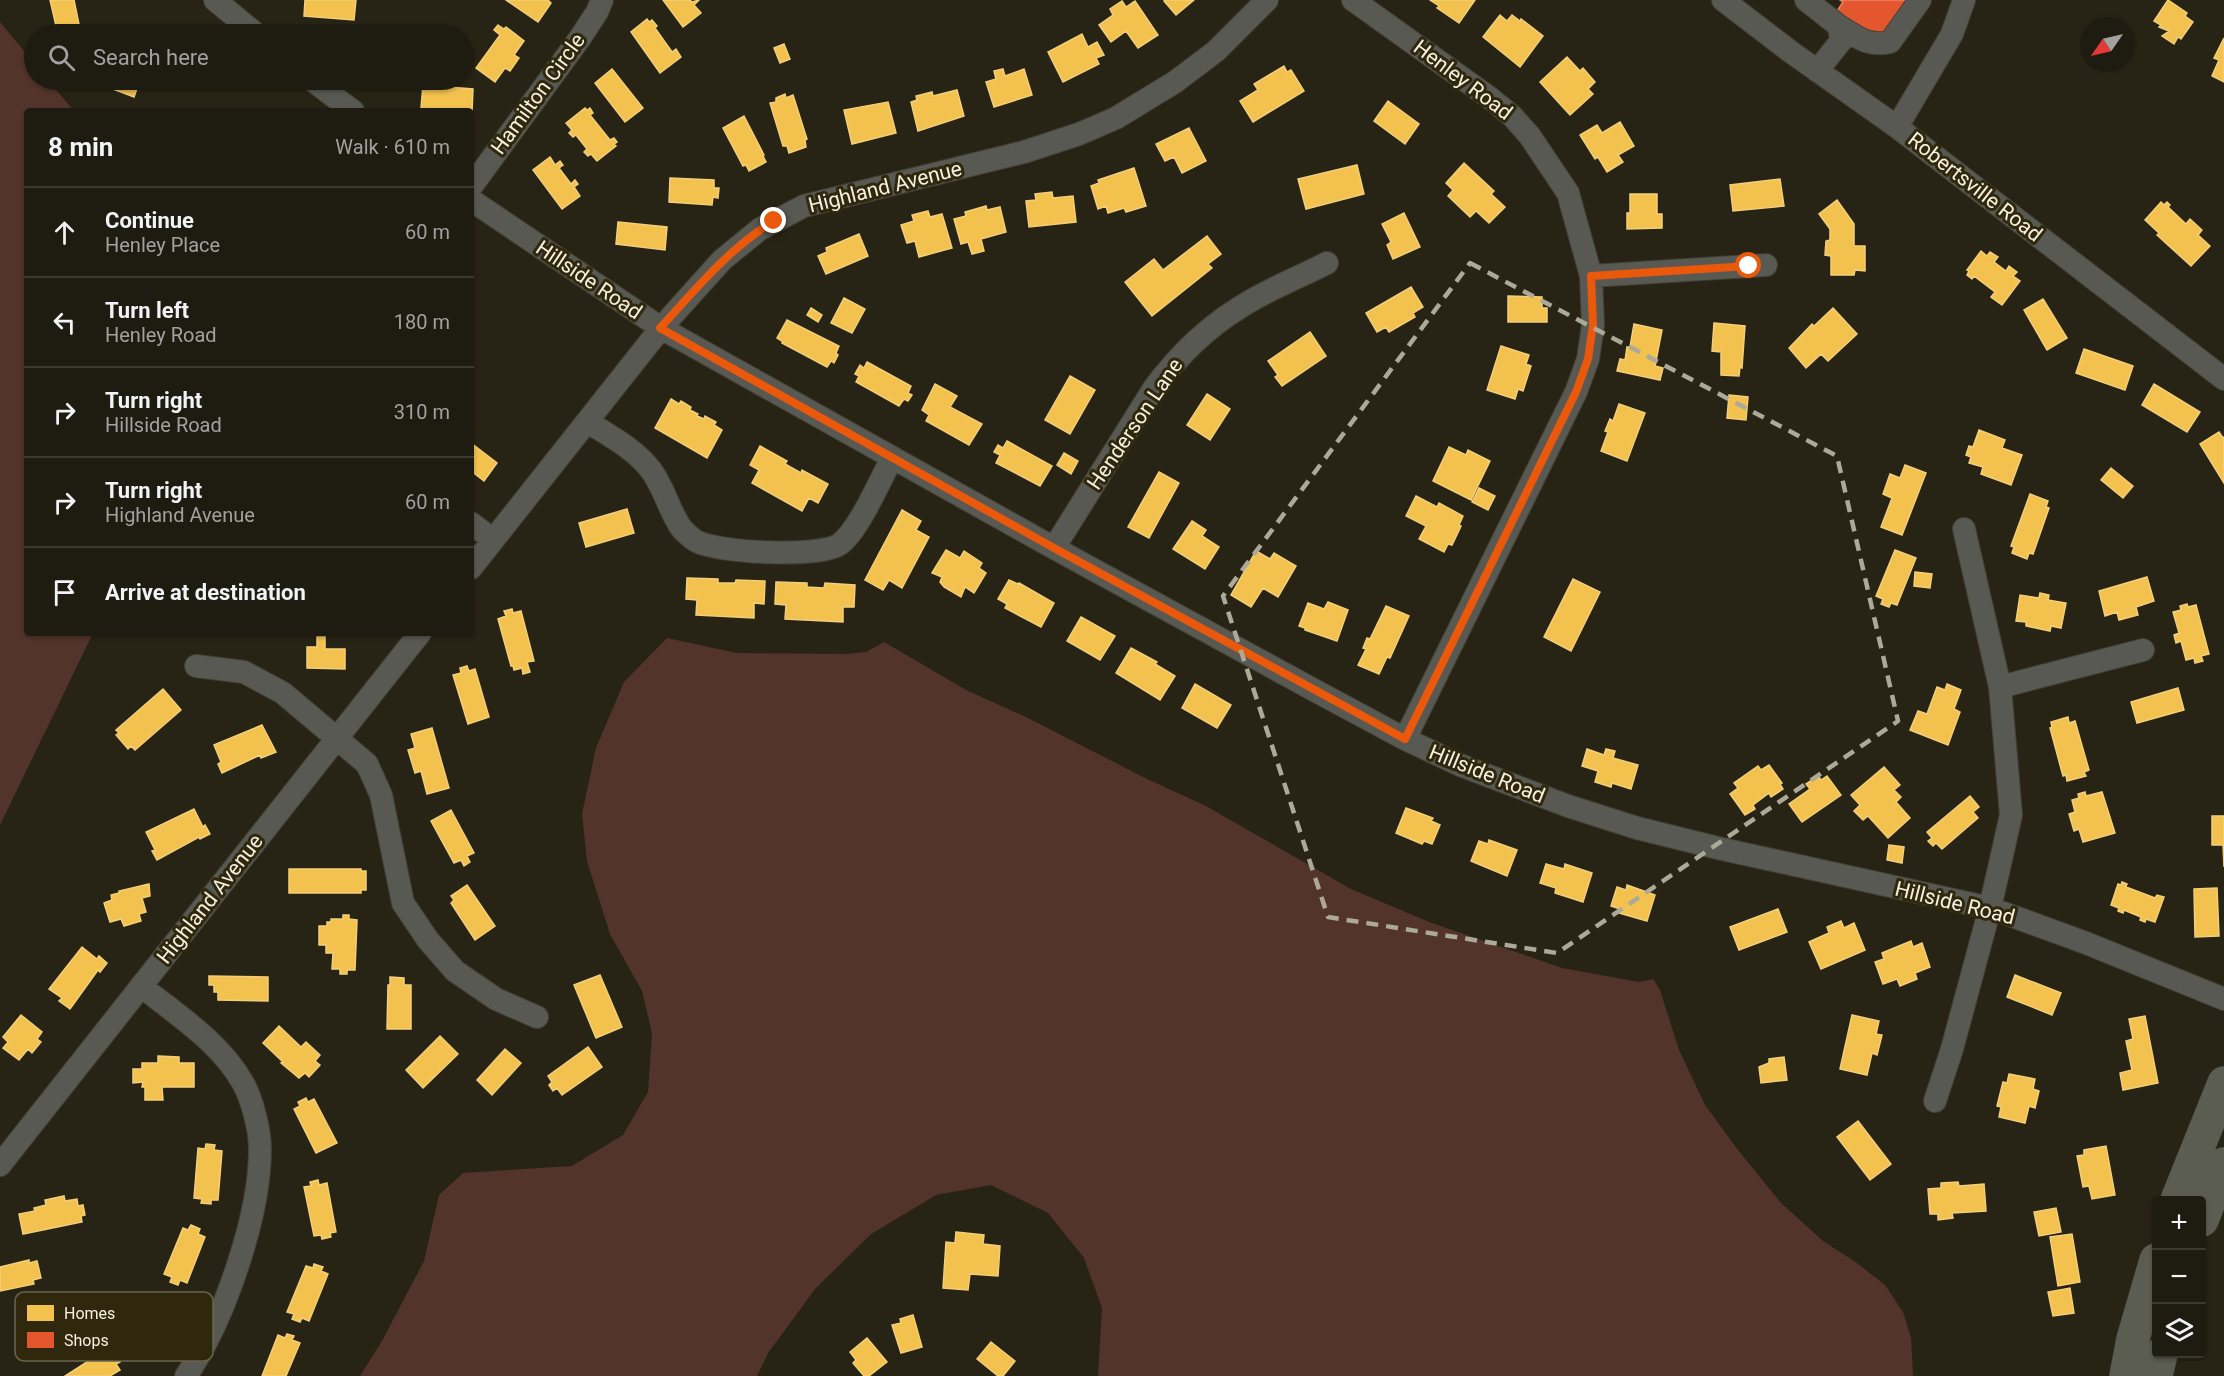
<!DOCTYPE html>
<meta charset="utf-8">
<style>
:root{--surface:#1e1b10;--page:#2b281e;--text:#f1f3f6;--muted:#a1a19f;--line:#3c3930}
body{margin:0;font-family:Roboto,sans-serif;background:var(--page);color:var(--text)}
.controls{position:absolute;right:18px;bottom:18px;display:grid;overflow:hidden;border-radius:6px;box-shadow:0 2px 4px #0004}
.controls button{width:54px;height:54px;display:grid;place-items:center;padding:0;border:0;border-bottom:2px solid var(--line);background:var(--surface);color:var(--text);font:30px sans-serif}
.compass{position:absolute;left:2080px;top:18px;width:54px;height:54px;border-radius:50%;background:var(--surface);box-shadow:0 2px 4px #0004;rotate:236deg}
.stop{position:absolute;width:18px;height:18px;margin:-14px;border:4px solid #ea580c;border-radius:50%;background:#fff}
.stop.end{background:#ea580c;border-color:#fff;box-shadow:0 2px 6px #0008}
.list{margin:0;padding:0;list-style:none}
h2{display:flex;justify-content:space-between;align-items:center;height:78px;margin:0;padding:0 24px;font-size:26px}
h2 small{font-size:20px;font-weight:400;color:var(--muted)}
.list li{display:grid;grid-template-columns:39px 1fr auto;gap:18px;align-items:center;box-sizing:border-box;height:90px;padding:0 24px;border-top:2px solid var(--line)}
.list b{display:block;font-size:22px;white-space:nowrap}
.list p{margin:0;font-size:20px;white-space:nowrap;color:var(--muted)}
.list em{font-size:20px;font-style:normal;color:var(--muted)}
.icon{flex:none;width:33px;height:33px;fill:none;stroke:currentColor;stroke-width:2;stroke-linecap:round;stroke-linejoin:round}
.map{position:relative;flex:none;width:2224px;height:1376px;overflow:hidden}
.search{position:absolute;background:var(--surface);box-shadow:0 2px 4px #0004;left:24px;top:24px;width:450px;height:66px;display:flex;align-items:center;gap:15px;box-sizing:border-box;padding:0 21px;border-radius:33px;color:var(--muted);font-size:22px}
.panel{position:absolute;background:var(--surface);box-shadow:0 2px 4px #0004;left:24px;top:108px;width:450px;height:528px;border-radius:6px}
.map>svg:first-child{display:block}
.green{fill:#52342b}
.homes{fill:#f2c14e;stroke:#f3cf7a;stroke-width:1.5}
.shops{fill:#e4572e;stroke:#e98563;stroke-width:1.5}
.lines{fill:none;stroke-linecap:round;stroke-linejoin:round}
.minor-casing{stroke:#434033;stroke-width:24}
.highway-casing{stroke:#434033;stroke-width:34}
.minor{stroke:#585952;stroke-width:22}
.highway{stroke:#5c5d52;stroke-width:33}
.route{stroke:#ea580c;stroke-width:8}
.marked{fill:none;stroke:#ada999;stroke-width:4.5;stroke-dasharray:12 8;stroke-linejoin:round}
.labels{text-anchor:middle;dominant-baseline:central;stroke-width:6;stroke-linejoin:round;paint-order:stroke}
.street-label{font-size:21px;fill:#f5f0e0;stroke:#30280d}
.key{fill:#30280d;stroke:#6b644c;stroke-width:1.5}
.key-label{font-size:16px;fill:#f5f0e0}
</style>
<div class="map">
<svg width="2224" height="1376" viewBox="0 0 2224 1376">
<rect width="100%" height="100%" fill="#282415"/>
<path class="green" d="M0 22 34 63V80H48L74 111H27V633H93L0 825Z
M667 638 737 653 846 654 866 652 884 642 966 690 1026 717 1145 778 1206 806 1351 889 1429 922 1562 968 1639 982 1653 979 1660 990 1679 1050 1705 1105 1738 1150 1781 1203 1823 1241 1857 1263 1885 1285 1903 1312 1911 1338 1913 1376H1098L1102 1308 1084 1258 1048 1213 991 1185 936 1195 871 1234 815 1289 768 1353 757 1376H360L382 1341 424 1261 439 1195 463 1173 572 1166 623 1135 648 1092 652 1033 642 991 610 934 587 861 582 814 596 748 624 682Z"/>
<path class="homes" d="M50 0H74L81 34H50L49 32 57 30Z
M305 0H356L354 20 304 16Z
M506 0H548L551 3 538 22Z
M663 0H690L692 2 699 0 694 5 701 13 683 27Z
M1165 0H1194L1176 15 1164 1Z
M1430 0H1475L1459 23 1437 8 1439 6Z
M2168 0 2187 13 2185 16 2193 22 2181 39 2178 37 2174 44 2162 36 2169 31 2159 27 2161 25 2154 21Z
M1122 1 1126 7 1135 1 1158 35 1138 48 1126 31 1111 42 1099 25 1113 15 1110 9Z
M1500 15 1507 21 1512 15 1520 21 1521 19 1543 36 1520 67 1483 37Z
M647 19 649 22 652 20 657 26 655 28 672 52 676 49 681 57 660 73 631 32Z
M498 25 504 29 506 27 524 41 514 55 519 58 510 71 505 68 495 82 476 68 500 35 494 30Z
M1082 34 1088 47 1097 42 1104 55 1096 58 1099 64 1063 82 1048 52Z
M2224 38V82L2212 76 2219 60 2214 58Z
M784 44 790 59 780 63 774 48Z
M1567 57 1580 71 1583 68 1595 82 1588 89 1593 94 1570 115 1540 82Z
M1284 66 1287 72 1291 70 1304 91 1253 122 1240 101 1258 90 1254 84Z
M612 69 643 108 625 122 595 83Z
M1003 69 1005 76 1024 69 1032 95 994 107 986 82 996 79 994 71Z
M89 80H140L134 97Z
M192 80H221L220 82 215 80 212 88Z
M423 85 473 89 472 112 429 111V109L421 108Z
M957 90 964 116 918 131 911 102 917 100 916 96 932 92 933 96Z
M785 94 786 98 793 95 807 139 805 140 806 147 789 153 787 146H783L770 103 776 102V98Z
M1388 101 1419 124 1405 144 1374 121Z
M888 102 896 133 852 144 844 110Z
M585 108 587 110 590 108 593 113 590 115 610 140 614 138 617 142 614 144 616 146 597 161 591 154 588 156 584 152 587 149 576 135 573 137 569 133 572 130 566 123Z
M744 116 764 155 763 156 766 162 749 171 746 165 743 166 723 128Z
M1620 122 1634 146 1618 155 1623 162 1607 172 1598 157 1595 159 1580 135 1597 125 1602 133Z
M1189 128 1206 161 1182 173 1174 157 1165 161 1156 144Z
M550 157 555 165 560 161 563 165 559 168 571 184 575 180 578 184 574 187 580 196 562 209 533 170Z
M1464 163 1494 191 1491 194 1505 207 1489 223 1476 211 1470 217 1448 196 1453 190 1446 183Z
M1357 165 1364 194 1306 209 1298 179Z
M1134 168 1146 206 1126 212 1124 208 1108 213 1106 206 1098 209 1091 186 1099 183 1098 180Z
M670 178 714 180V188H719L718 198 713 197 712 205 669 202Z
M1780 179 1784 206 1733 211 1730 185Z
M1052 192 1053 198 1073 196 1076 222 1029 227 1026 201 1036 200 1035 194Z
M1630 194H1657V214H1662V228L1627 229V213H1630Z
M1837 200 1854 224V246H1865V271L1855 270 1854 275H1831V256L1825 255 1826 241 1830 240V229L1819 214Z
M2161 202 2164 205 2167 202 2170 205 2168 207 2186 224 2190 219 2202 230 2198 235 2210 246 2191 266 2157 235 2159 233 2145 220Z
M986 206 987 210 1000 207 1006 232 981 239 984 251 972 254 968 242 961 244 954 219 966 216 965 212Z
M928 211 930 217 942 214 952 248 919 257 915 241 907 243 901 225 914 221 912 215Z
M1404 213 1420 247 1393 259 1387 245 1391 242 1382 224Z
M618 222 667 227 665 250 616 244Z
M859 234 868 256 826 274 818 256 827 252 826 248Z
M1207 236 1221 254 1208 264 1212 268 1152 316 1125 282 1154 259 1163 270Z
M1981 251 1987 256 1990 252 1998 257 1994 262 2006 271 2009 266 2017 272 2013 276 2020 281 2002 305 1991 297 1995 292 1974 276 1972 279 1967 275 1969 271 1967 270Z
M1411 287 1423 307 1413 313 1415 317 1389 332 1386 327 1377 332 1366 313Z
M1508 296 1542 297V308H1547V322H1508Z
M844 298 865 309 852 333 831 323Z
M2043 299 2067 338 2047 350 2024 310Z
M811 308 822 315 818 322 807 315Z
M1833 308 1857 334 1828 361 1821 354 1806 368 1789 348 1812 324 1814 326Z
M787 320 839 346 836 353 838 355 834 363 831 361 827 367 782 343 783 342 777 338Z
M1714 323 1745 326 1742 368 1740 367 1739 376 1721 375V352L1712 351Z
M1634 324 1662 330 1655 366 1663 368 1660 380 1617 371 1620 359 1625 360 1627 347H1630Z
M1310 332 1326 356 1282 386 1275 377 1278 375 1268 361Z
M1501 346 1529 355 1526 364 1531 366 1523 391 1518 389 1515 399 1487 390Z
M2084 349 2133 366 2125 390 2076 373Z
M867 362 911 386 908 393 912 395 908 401 904 399 899 406 856 382 859 376 855 374 860 365 864 368Z
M1070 376 1095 390 1070 434 1045 420Z
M935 384 957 396 950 407 982 424 969 445 926 421 929 415 922 410Z
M2154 384 2200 412 2187 432 2142 405Z
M1207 394 1230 409 1210 440 1187 425Z
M1729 395 1748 397 1746 420 1727 418Z
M671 399 679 404 681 401 691 407 690 410 698 414 697 416 704 419 705 416 716 422 714 425 722 430 707 458 655 428Z
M1619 404 1645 413 1627 461 1601 451 1608 432 1605 431 1610 419 1613 421Z
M1979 430 2005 440 2002 448 2022 455 2011 485 1981 474 1983 467 1969 463 1971 457 1966 455 1969 446 1973 447Z
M2219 432 2223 438 2224 437V483L2200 444Z
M1007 441 1052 466 1040 486 996 463 1000 455 994 452 998 445 1003 448Z
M471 443 497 463 484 481 471 471Z
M760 446 787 461 785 464 801 473 802 470 828 484 818 503 809 498 802 511 752 483 759 470 750 465Z
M1449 447 1466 455 1468 450 1490 461 1471 500 1433 481Z
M1064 453 1078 461 1071 474 1057 465Z
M1905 465 1926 473 1902 535 1881 527 1892 498 1883 494 1890 474 1900 478Z
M2111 468 2133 486 2123 498 2101 480Z
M1159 472 1179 483 1149 538 1128 527Z
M1479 488 1495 496 1488 510 1472 502Z
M2030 494 2048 501 2046 507 2049 508 2033 554 2029 553 2027 559 2012 553 2014 547 2011 546Z
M1416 496 1437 507 1439 503 1463 516 1459 525 1461 526 1452 545 1448 544 1444 552 1419 539 1426 526 1406 516Z
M627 509 634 533 586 547 579 523Z
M902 510 921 521 916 530 929 537 902 588 889 580 883 590 865 580Z
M1192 521 1206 530 1202 536 1219 547 1205 569 1173 549Z
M946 550 960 558 964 551 982 563 979 568 986 573 974 593 965 587 961 597 944 587 940 582 942 577 932 573Z
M1895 550 1916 558 1897 605 1891 603 1889 607 1881 604 1883 599 1876 596Z
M1256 551 1270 559 1274 553 1296 566 1278 597 1263 588 1251 607 1231 595Z
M1915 572 1932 574 1930 588 1914 586Z
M2147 577 2154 601 2136 607 2138 615 2119 620 2117 612 2105 616 2099 591Z
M687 578 718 579V583H735L736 580 765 581 764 604 754 603V618L696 615 697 600 686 599Z
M1573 579 1600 592 1571 651 1544 637Z
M1009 580 1018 584 1019 583 1054 603 1041 627 1005 608 1007 604 998 599Z
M776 582 807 583V587L824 588 825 583 855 585 854 607H843V622L785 619 786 605 775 604Z
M2040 593 2049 595 2048 600 2066 603 2061 628 2051 626 2050 631 2026 626V622L2016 621 2020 595 2039 598Z
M1328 602 1348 610 1337 641 1305 630V628L1299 626 1308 603 1324 609Z
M2187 604 2188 607 2196 605 2209 654 2201 656 2203 661 2195 663 2194 658 2186 660 2181 641 2176 643 2174 635 2179 633 2173 612 2181 610 2180 606Z
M1386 606 1409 616 1390 658 1387 657 1379 674 1358 665 1366 649 1363 648 1367 638 1370 639Z
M512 609 513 613 521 611 534 661 527 662 530 672 523 674 522 668 514 670 513 666H511L498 619 506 616 504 611Z
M1081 617 1115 636 1100 660 1067 641Z
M317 637H325V649H345V669L307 668V647H317Z
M1131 648 1157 662 1155 664 1175 676 1160 700 1116 673Z
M467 666 469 671 475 669 489 717 468 724 453 675 461 673 460 668Z
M1195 684 1231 705 1217 728 1182 708Z
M1947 684 1961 690 1954 709 1960 712 1948 745 1910 730 1918 711 1927 714 1937 687 1945 690Z
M2178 688 2184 710 2137 723 2131 702Z
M163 689 181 710 135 750 131 746 128 749 116 735 119 733 116 730Z
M2068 717 2069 723 2075 721 2089 770 2084 772 2086 776 2067 781 2066 775 2063 776 2050 728 2052 727 2051 722Z
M262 725 276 752 261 758 260 755 222 773 218 764 221 762 214 745Z
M432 728 449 788 427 794 421 771 415 773 408 750 415 748 411 734Z
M1587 749 1604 755 1606 749 1615 751 1613 758 1638 765 1631 789 1612 783 1611 787 1595 782 1598 771 1582 766Z
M1769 765 1782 783 1780 784 1783 789 1771 797 1769 793 1753 805 1755 809 1745 815 1730 794 1738 788 1734 783 1758 766 1761 770Z
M1884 767 1900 785 1894 790 1901 797 1896 802 1910 818 1888 838 1868 816 1863 820 1854 811 1860 805 1851 795Z
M1818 776 1821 780 1827 776 1841 795 1802 822 1789 804 1810 789 1806 784Z
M2085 792 2086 796 2102 792 2115 833 2083 842 2079 829 2074 831 2069 814 2075 812 2072 800 2079 798 2078 794Z
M1970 796 1979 807 1973 812 1978 818 1942 849 1936 843 1933 846 1928 841 1932 838 1927 832Z
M1406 808 1433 818 1431 821 1440 825 1432 844 1424 841 1422 844 1396 833Z
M194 809 203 827 205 825 210 834 200 839 199 837 157 860 152 851 155 850 146 832Z
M451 810 474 853 467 856 470 862 464 866 461 860 454 863 431 821Z
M2212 816H2224V867L2223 845H2212Z
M1489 840 1517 850 1507 876 1471 861 1479 841 1488 844Z
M1889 845 1904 847 1902 863 1887 860Z
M1546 864 1564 869 1565 864 1592 873 1583 902 1555 893 1556 888 1540 883Z
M289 869H361V871H366V890H361V893H289Z
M2122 882 2127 884 2126 887 2155 898 2157 895 2164 897 2155 922 2146 919 2145 922 2140 920 2141 917 2124 910 2123 913 2118 911 2119 908 2111 905 2118 884 2121 885Z
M149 884 150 896 142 898 146 912 139 914 141 921 124 926 121 919 110 922 104 903 112 900 111 895 119 893V891Z
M467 885 495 926 475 940 451 903 454 900 451 896Z
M1627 885 1655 895 1647 921 1619 913 1620 909 1611 906 1617 887 1626 890Z
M2217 888 2219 936 2195 937 2194 889Z
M1778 909 1787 932 1739 950 1730 927Z
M343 915H349V919L357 920 355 970H347V974H340V969H332L333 953H326V945H319V926H327V922H331V919H343Z
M1841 921 1844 928 1854 923 1865 950 1821 969 1809 942 1829 933 1827 927Z
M1911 941 1913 947 1922 943 1930 967 1915 973 1917 979 1900 986 1897 979 1883 984 1875 962 1884 959 1882 953Z
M82 947 97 959 99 956 107 963 100 972 98 970 70 1009 59 1001 62 998 49 989Z
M600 975 622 1027 596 1038 574 985Z
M2015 975 2061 993 2052 1015 2007 997Z
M209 976 268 977V1001L218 1000V992H214V985H209Z
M390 977 404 978V985H411V1029H387L388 985H390Z
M21 1015 42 1032 37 1039 41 1042 32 1053 28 1049 19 1060 3 1048 8 1042 3 1037Z
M1852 1015 1879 1021 1876 1034 1882 1035 1877 1055 1872 1053 1867 1075 1840 1069Z
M2145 1016 2158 1083 2123 1090 2120 1073 2132 1070 2126 1041 2133 1039 2129 1019Z
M279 1026 301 1047 306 1042 320 1055 315 1061 320 1065 309 1077 305 1073 299 1078 281 1063 283 1062 263 1043Z
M440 1036 458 1054 423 1088 406 1070Z
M588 1047 602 1067 562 1095 557 1088 553 1091 549 1085 552 1082 548 1076Z
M505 1049 521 1063 492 1095 477 1080Z
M158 1056 179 1057V1063H194V1087H162L163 1100H145V1087H142L143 1082 133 1083V1069H142V1063H158Z
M1784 1057 1787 1080 1761 1083 1759 1067 1769 1063V1059Z
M2009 1074 2035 1079 2033 1089 2039 1091 2035 1108 2029 1106 2025 1123 1999 1117 2001 1107 1997 1106 2003 1082 2007 1083Z
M306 1098 308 1102 314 1099 337 1143 316 1153 294 1109 300 1106 298 1102Z
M1858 1121 1891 1164 1870 1180 1837 1137Z
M206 1144 215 1145 214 1150 222 1151 218 1200H211V1204L201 1203 202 1199 194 1198 198 1148 205 1149Z
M2106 1146 2115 1195 2092 1199 2089 1186 2083 1187 2077 1156 2084 1155V1150Z
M318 1180 319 1185 327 1183 336 1232 330 1233 331 1237 322 1239 321 1235 314 1236 304 1187 311 1186 310 1182Z
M1958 1182 1959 1186 1984 1184 1986 1211 1952 1213 1953 1218 1938 1220V1214H1930L1928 1189 1941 1188V1183Z
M64 1196 65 1201 77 1199 78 1206 83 1205 85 1215 81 1216 82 1222 23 1234 19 1214 35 1211 34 1208 46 1205 45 1200Z
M2056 1208 2061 1232 2039 1236 2034 1212Z
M191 1225 200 1229 198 1234 205 1237 187 1283 180 1280 178 1285 170 1282 172 1277 164 1274 183 1228 188 1230Z
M956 1232 984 1235 983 1244 1000 1246 998 1276 970 1274 968 1290 943 1288 946 1242 955 1243Z
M2072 1234 2080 1282 2058 1286 2050 1237Z
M29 1260V1263L37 1261 41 1278 33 1280 34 1284 0 1291V1267Z
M314 1264 323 1267 321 1271 328 1274 309 1321 302 1318 300 1322 292 1319 294 1314 287 1312 306 1266 313 1268Z
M2070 1288 2074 1313 2053 1316 2048 1292Z
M913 1315 922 1347 901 1353 892 1325 901 1323 900 1319Z
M287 1334 294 1336 292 1340 300 1343 286 1376H262L278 1335 285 1338Z
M867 1338 887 1362 869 1376H864L853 1363 856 1360 850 1352Z
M991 1342 1015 1361 1003 1376H998L977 1359Z
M107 1349 111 1356 115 1353 120 1362 116 1364 120 1370 110 1376H65Z"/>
<path class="shops" d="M1840 0H1908L1877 42 1837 11 1843 2Z"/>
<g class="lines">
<g class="minor-casing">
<path id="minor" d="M215 0 256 34
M1353 0 1490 98 1512 116 1529 135 1568 193 1591 276 1593 325 1588 359 1576 392 1405 739
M1723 0 1791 52 1897 127 2224 379
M1806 0 1839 26 1841 41 1817 71
M1839 26C1857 37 1868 47 1890 42L1920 0
M312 80 353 111
M1897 127 1952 34 1964 0
M471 187 580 38 597 12 602 0
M471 200 661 328 1054 548 1314 690 1405 739 1460 765 1568 806 1637 828 1722 849 1990 908 2086 943 2224 999
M1591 276 1766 265
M588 422C608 435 635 449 650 469 664 486 670 514 682 529 686 533 692 539 696 541 717 553 821 558 840 544 859 530 880 480 892 458
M471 523 493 540
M1054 548 1154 388C1178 356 1205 329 1239 308 1266 290 1298 278 1327 263
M471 568 661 328 722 260 760 229 804 206 1024 152 1079 134 1116 118 1175 82 1216 51 1267 0
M196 666 244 672 283 693 367 764 381 795 403 903 428 940 455 971 496 999 537 1017
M2000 687 2143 650
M141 986C177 1015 220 1042 243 1083 252 1099 260 1130 260 1149 260 1216 224 1321 186 1376
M1935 1101 1952 1049 1990 908 2011 815 2000 687 1964 529
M0 1165 420 633"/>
</g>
<g class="highway-casing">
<path id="highway" d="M2177 1200 2224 1083
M2202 1220 2224 1164
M2126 1376 2133 1339 2156 1260
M2156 1376 2161 1354"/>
</g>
<use href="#minor" class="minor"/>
<use href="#highway" class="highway"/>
</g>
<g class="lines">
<path class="route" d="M774 221C729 248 696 289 660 328L1054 548 1405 739 1576 392 1588 359 1593 325 1591 276 1749 266"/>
</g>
<path class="marked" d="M1470 263 1837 456 1898 721 1557 953 1328 917 1223 596Z"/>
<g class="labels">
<g class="street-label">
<text transform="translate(1463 80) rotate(37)">Henley Road</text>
<text transform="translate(538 94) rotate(-54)">Hamilton Circle</text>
<text transform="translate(885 187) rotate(-14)">Highland Avenue</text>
<text transform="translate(1975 187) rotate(38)">Robertsville Road</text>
<text transform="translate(589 280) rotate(34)">Hillside Road</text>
<text transform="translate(1135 424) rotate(-56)">Henderson Lane</text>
<text transform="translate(1487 774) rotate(22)">Hillside Road</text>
<text transform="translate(210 899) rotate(-52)">Highland Avenue</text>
<text transform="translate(1955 903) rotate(14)">Hillside Road</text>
</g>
</g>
<rect x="15" y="1292" width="198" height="69" rx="9" class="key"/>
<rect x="27" y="1305" width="27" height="16" fill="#f2c14e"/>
<rect x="27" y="1332" width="27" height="16" fill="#e4572e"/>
<g class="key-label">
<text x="64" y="1319">Homes</text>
<text x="64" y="1346">Shops</text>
</g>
</svg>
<div class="controls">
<button>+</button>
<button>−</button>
<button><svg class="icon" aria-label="layers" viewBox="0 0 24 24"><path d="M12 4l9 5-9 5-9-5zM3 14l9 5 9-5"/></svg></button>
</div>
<svg class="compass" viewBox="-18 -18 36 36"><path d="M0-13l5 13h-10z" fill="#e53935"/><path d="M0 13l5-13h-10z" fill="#a1a19f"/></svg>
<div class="stop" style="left:1749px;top:266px"></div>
<div class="stop end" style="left:774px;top:221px"></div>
<div class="search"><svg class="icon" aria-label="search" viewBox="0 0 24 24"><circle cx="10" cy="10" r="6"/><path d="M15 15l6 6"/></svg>Search here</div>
<section class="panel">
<h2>8 min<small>Walk · 610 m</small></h2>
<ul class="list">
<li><svg class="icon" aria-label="ahead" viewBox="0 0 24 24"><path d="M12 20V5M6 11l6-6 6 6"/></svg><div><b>Continue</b><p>Henley Place</p></div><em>60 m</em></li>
<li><svg class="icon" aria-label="left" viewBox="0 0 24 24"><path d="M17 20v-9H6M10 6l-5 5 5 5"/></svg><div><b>Turn left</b><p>Henley Road</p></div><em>180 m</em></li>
<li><svg class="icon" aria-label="right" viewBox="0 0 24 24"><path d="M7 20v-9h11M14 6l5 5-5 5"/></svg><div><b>Turn right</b><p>Hillside Road</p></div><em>310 m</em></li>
<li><svg class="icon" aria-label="right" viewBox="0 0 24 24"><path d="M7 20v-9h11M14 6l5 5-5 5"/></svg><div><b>Turn right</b><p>Highland Avenue</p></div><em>60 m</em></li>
<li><svg class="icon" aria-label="arrive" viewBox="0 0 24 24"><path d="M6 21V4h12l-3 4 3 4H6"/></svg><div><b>Arrive at destination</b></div></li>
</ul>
</section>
</div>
